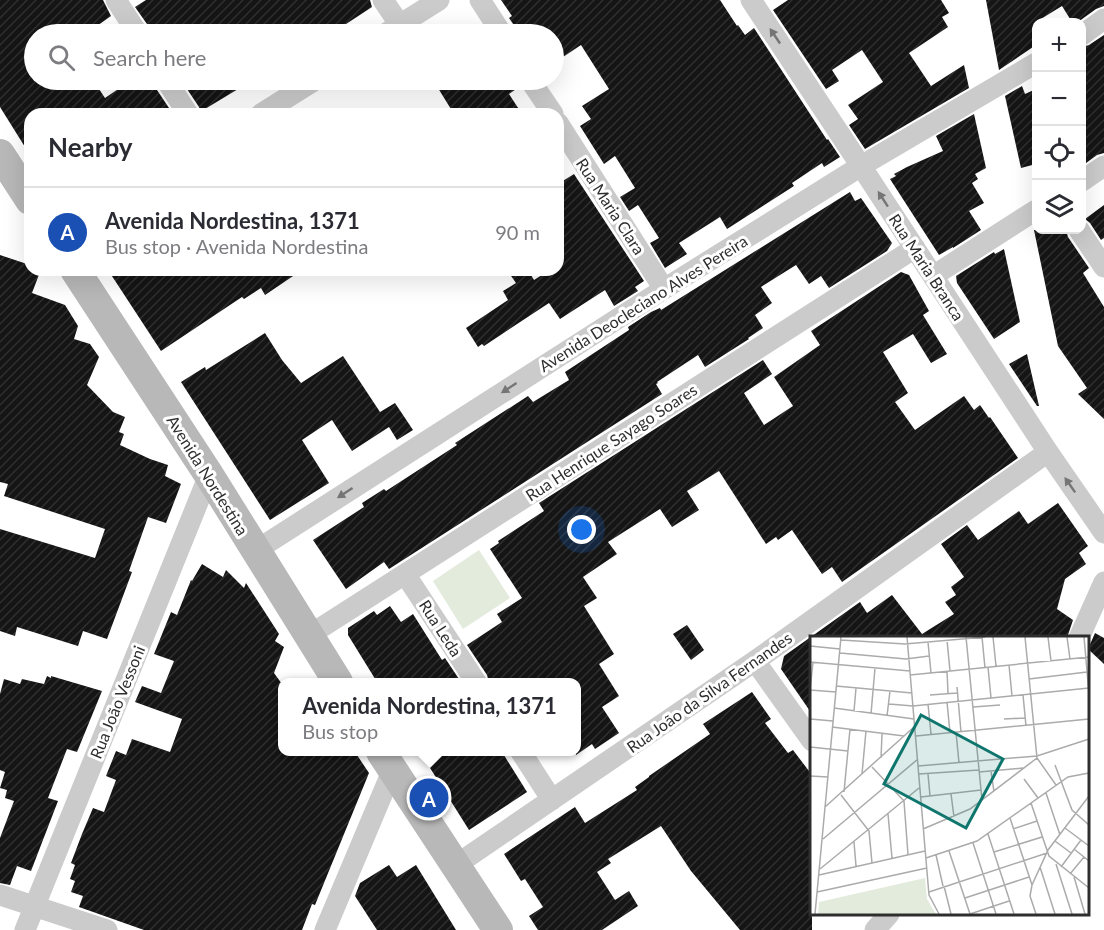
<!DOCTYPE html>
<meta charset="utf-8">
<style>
:root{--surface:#fff;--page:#f7f7f7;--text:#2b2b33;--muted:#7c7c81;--line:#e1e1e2;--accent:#ea580c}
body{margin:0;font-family:Lato,sans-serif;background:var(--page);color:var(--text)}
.controls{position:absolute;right:18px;top:18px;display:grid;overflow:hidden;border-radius:12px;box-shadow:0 6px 24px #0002}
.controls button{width:54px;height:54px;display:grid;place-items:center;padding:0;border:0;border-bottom:2px solid var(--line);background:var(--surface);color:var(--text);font:30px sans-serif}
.you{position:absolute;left:582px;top:530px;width:21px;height:21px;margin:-15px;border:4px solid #fff;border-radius:50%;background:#1a73e8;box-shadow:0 0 0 9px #1a73e833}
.badge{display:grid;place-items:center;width:39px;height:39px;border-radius:50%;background:var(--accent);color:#fff;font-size:20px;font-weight:700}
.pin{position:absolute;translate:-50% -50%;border:3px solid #fff;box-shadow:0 2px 6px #0006}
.popup{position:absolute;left:278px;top:678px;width:303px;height:78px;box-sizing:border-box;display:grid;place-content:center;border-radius:12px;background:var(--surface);filter:drop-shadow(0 2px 4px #0005);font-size:20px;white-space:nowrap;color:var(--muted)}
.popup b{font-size:22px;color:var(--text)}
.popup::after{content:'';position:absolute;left:50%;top:100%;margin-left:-12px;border:12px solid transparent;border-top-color:var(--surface)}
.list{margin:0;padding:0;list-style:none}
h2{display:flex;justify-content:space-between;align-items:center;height:78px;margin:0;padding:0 24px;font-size:26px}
h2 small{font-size:20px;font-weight:400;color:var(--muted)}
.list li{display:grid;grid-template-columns:39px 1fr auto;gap:18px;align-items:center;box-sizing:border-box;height:90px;padding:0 24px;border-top:2px solid var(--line)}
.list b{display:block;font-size:22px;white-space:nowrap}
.list p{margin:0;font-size:20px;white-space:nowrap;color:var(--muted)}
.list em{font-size:20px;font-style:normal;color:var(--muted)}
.icon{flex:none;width:33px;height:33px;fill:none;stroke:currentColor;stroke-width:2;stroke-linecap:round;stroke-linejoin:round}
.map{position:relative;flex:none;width:1104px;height:930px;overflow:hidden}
.search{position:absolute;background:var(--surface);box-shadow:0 6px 24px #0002;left:24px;top:24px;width:540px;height:66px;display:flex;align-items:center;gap:15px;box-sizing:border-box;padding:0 21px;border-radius:33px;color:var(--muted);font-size:22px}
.panel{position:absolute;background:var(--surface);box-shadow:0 6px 24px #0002;left:24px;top:108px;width:540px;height:168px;border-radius:18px}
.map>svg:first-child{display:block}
.park{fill:#e3ebdc}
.building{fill:url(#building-hatch)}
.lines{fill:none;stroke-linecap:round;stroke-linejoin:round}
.street{stroke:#cbcbcb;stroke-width:21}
.secondary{stroke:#b8b8b8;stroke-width:30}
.oneway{fill:#757575}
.labels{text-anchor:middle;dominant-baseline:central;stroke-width:6;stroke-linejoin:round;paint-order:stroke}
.street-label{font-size:16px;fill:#2e2e2e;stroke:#fff}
.inset-road{fill:none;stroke:#ababab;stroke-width:1.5}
.view{fill:#0f766e;fill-opacity:0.15;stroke:#0f766e;stroke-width:3}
.inset-edge{fill:none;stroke:#2e2e2e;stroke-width:3}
</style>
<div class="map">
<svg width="1104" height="930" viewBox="0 0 1104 930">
<defs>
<pattern id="building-hatch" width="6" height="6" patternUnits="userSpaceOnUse" patternTransform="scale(1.5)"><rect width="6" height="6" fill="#151515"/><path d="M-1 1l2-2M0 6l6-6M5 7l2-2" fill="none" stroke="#2f2f2f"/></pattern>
</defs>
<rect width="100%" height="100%" fill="#fff"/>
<path class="park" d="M479 550 510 598 463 629 433 581Z"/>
<path class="building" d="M0 0H103L111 16 94 28 99 34H34V80H93L105 98 130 81 135 89 150 80H153L155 87 173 114H30V155L0 107Z
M146 0H370L372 7 343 26 349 34H154L135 7Z
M501 0H720L737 26 738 25 745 35 754 28 827 140 828 139 840 157 824 167 822 163 792 183 794 186 727 229 720 217 679 243 687 254 665 268 650 243 659 238 638 205 629 211 620 197 635 188 615 156 604 164 580 126 591 119 582 106 609 89 581 45 554 63V34H520L509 18 512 16Z
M788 0H941L949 13 942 17 948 27 909 53 931 86 964 65 969 88 865 149 849 125 858 119 848 105 883 82 862 50 832 70 839 81 826 89 773 10Z
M986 0H1104V6L1096 9 1078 22H1072L1062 6 1036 22V45L999 70Z
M1104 35V153L1097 155 1082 166V47L1089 45Z
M181 80H253L200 112 199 107Z
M433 80H517L519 87 509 94 522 114H454Z
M1022 86 1025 94 1036 89V164L1021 168 1005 96Z
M974 114 986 168 975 174 978 179 972 183 984 203 969 211 981 230 953 248V247L939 255 890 179 896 176 894 174 907 167 943 151 936 136Z
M574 174 644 281 635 287 638 291 614 306 605 290 560 319 549 303 484 346 482 344 478 347 466 328 508 300 503 291 516 283 507 270H528L534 280 550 270H558V265L563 261 558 254V184Z
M850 192 855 201 861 198 892 243 887 251 829 288 821 276 809 284 796 265 761 287 772 303 755 315 763 328 748 338 749 339 705 367 698 355 657 382 658 383 656 384 662 394 389 569 384 562 346 589 313 540 364 507 362 503 384 489 386 491 457 445 455 443 528 396 533 402 569 380 565 372 629 330 628 327 651 312 660 308 661 310Z
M1104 205V238L1101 240 1090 223 1085 219Z
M1034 230H1066L1068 237 1089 268 1083 273 1104 307V419L1078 394 1087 388 1058 346Z
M1004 249 1020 322 994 339 957 283 956 276 994 252 995 254Z
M0 255 30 265V270L40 272 32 293 65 305 78 326 74 339 90 344 99 357 87 385 113 412 125 417 119 432 124 434 120 445 150 459 168 465 165 476 181 484 166 523 148 517 129 571 132 572 107 639 83 631 78 646 17 627 15 636 0 631V529L95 558 105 529 4 496 8 484 0 482Z
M108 270H302L265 295 261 288 244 299 242 297 161 351Z
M901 272 909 275 929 311 923 315 947 354 931 363 913 334 883 352 908 393 895 402 915 430 964 396 974 410 980 405 989 418 990 417 1018 458 842 582 832 567 822 574 792 530 778 540 776 537 766 544 719 471 687 491 699 510 672 527 660 509 608 542 617 554 583 577 597 598 584 606 614 654 599 664 619 696 602 707 619 733 595 749 592 744 576 755V682H489L487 675 467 645 502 622 497 614 522 598 490 549 499 543 498 541 544 511 539 503 763 360 772 374 744 393 764 425 793 406 774 377 820 345 811 331Z
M265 333 282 360 301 383 343 356 380 412 395 403 413 430 397 440 389 427 352 451 332 420 302 440 329 483 270 520 181 382 205 367 206 370Z
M1027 354 1039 406H1037L1009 364Z
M1058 503 1088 546 1079 553 1086 564 1065 579 1057 609 1073 620 1067 638H812V714L781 669 784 656 860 602 867 613 892 595 922 634 954 614 945 602 956 595 951 587 964 577 941 544 967 525 978 540 1019 511 1028 524Z
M202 564 223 577 226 570 244 588 246 583 279 634 275 641 284 647 274 673 282 684V752H355L369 773 315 905 312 904 302 930H144L79 907 83 896 71 892 75 881 70 879 75 865 71 863 82 834 93 808 104 812 116 780 106 776 116 751 126 755 132 739 170 752 182 719 135 702 142 686 161 693 174 661 154 654 171 612 177 615 191 580 192 581Z
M390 606 401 622 413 614 442 660 445 658 461 682H377L348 635V628L374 611 377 615Z
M687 625 704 650 691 660 673 634Z
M1095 633 1104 638V664L1088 649Z
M47 676 51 678V676L102 691 77 752 67 749 48 798 58 801 31 871 17 866 10 885 0 883V838L14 801 5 798 7 790 0 788 5 772 0 770V694L4 679 20 684 22 679 44 684Z
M752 692 771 719 765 723 788 753 793 750 812 775V930H740L691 871 661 826 608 859 611 863 597 872 615 900 629 891 638 906 602 930H538L529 916 543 907 525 879 521 881 504 854 575 807 585 823 637 790 635 787 649 777V776L710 734 703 724Z
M420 752H502L527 792 469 830Z
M389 865 397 877 416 865 456 930H377L355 896 360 883Z"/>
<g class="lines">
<path class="street" d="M116 0 138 34
M383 0 400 25
M480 0 502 34
M751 0 861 166 1048 452 1104 533
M385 34 439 0
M1082 35 1104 19
M166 80 188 114
M530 80 553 114
M261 114 315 80
M558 123 664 289
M1082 181 1104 166
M1079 230 1104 267
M933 276 1036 210
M255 551 664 289 861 166 1036 63
M405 574 476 682
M308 636 915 248
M1079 638 1104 582
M755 661 812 741
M521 752 552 800
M456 865 755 661 1048 452
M0 895 107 930
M25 930 209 475
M325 930 393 769
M875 930 889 914"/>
<path class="secondary" d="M0 154 30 200
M75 270 209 475 338 682
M381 752 498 930"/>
</g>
<defs><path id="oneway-solid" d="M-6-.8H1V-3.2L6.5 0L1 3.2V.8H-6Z" transform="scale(1.5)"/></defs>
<g class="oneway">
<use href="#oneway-solid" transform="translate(775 36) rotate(-124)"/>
<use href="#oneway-solid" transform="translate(883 199) rotate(-123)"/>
<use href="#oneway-solid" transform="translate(509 388) rotate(147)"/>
<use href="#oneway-solid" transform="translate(1070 485) rotate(-125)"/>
<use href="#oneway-solid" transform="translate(345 493) rotate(147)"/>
</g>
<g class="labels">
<g class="street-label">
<text transform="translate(611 206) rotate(57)">Rua Maria Clara</text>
<text transform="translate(927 267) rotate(57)">Rua Maria Branca</text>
<text transform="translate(643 303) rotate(-32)">Avenida Deocleciano Alves Pereira</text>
<text transform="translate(611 442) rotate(-33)">Rua Henrique Sayago Soares</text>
<text transform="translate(208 475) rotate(58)">Avenida Nordestina</text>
<text transform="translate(441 628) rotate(57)">Rua Leda</text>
<text transform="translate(709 692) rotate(-35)">Rua João da Silva Fernandes</text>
<text transform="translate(117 702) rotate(-68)">Rua João Vessoni</text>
</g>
</g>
<g transform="translate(810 636)">
<rect width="279" height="279" fill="#fff"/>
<path d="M115 242 117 263 126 278H8L9 266Z" fill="#e3ebdc"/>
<path class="inset-road" d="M97 1 119 259 129 278M156 1 172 164M172 1 175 32M183 1 186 30M215 1 227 122 246 149M238 1 241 25M257 1 260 23M274 1 279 58M31 4 95 8 175 1M137 4 140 35M118 6 121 37M0 10 30 13M30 17 96 23 119 20M0 26 100 35M199 29 202 60M178 31 181 62M137 35 138 57M100 39 279 21M219 43 277 36M26 50 102 57M147 51 151 96M0 54 3 26M0 54 26 56M120 59 147 57M213 59 216 90M137 66 140 97M79 68 103 70 279 52M118 68 121 98M163 71 190 69M24 72 104 83M44 75 46 52M61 78 65 32M77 80 80 55M0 83 23 85M194 83 215 82M22 91 94 100M146 96 149 127M106 100 279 83M0 111 38 115M71 122 72 98M245 129 262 174 279 189M108 130 227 120 279 103M62 131 94 165 98 219M181 135 184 156M169 136 213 132M52 138 56 95M109 138 169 134M118 138 120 160M0 140 18 141M214 143 228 162M34 156 40 93M236 157 250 199M141 158 144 181M31 159 59 195 62 227M111 161 171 154M221 167 239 220 279 252M15 171 104 91M78 178 82 222M200 182 222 249M255 192 279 210M113 193 160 173 227 122M203 193 227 185M178 198 204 278M13 203 108 123M245 205 261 217M44 206 46 230M163 207 186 278M264 213 279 225M139 215 160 278M184 216 232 201M126 219 133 250M116 222 167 205 258 141 279 137M246 228 262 278M230 231 245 278M251 231 271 204M10 233 109 152M260 238 274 221M9 239 115 215M264 241 275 278M134 250 141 278M7 256 117 232M119 256 237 217M155 262 219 241M5 278 31 1M160 278 199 265M226 278 220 260 222 249 238 214 279 160"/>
<path class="view" d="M111 79 193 123 156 192 74 148Z"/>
<rect width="279" height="279" class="inset-edge"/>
</g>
</svg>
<div class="controls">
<button>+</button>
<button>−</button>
<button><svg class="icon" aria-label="locate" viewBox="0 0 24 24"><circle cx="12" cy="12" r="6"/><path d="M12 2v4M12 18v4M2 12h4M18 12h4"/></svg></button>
<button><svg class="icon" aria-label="layers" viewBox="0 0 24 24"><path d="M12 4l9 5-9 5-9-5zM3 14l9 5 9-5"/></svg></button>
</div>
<div class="you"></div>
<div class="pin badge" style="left:429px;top:798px;background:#1a4fb4">A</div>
<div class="popup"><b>Avenida Nordestina, 1371</b>Bus stop</div>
<div class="search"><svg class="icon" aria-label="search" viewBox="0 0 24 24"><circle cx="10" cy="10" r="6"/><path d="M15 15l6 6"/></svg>Search here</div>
<section class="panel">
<h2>Nearby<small></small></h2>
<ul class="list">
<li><span class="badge" style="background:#1a4fb4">A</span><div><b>Avenida Nordestina, 1371</b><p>Bus stop · Avenida Nordestina</p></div><em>90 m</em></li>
</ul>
</section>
</div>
